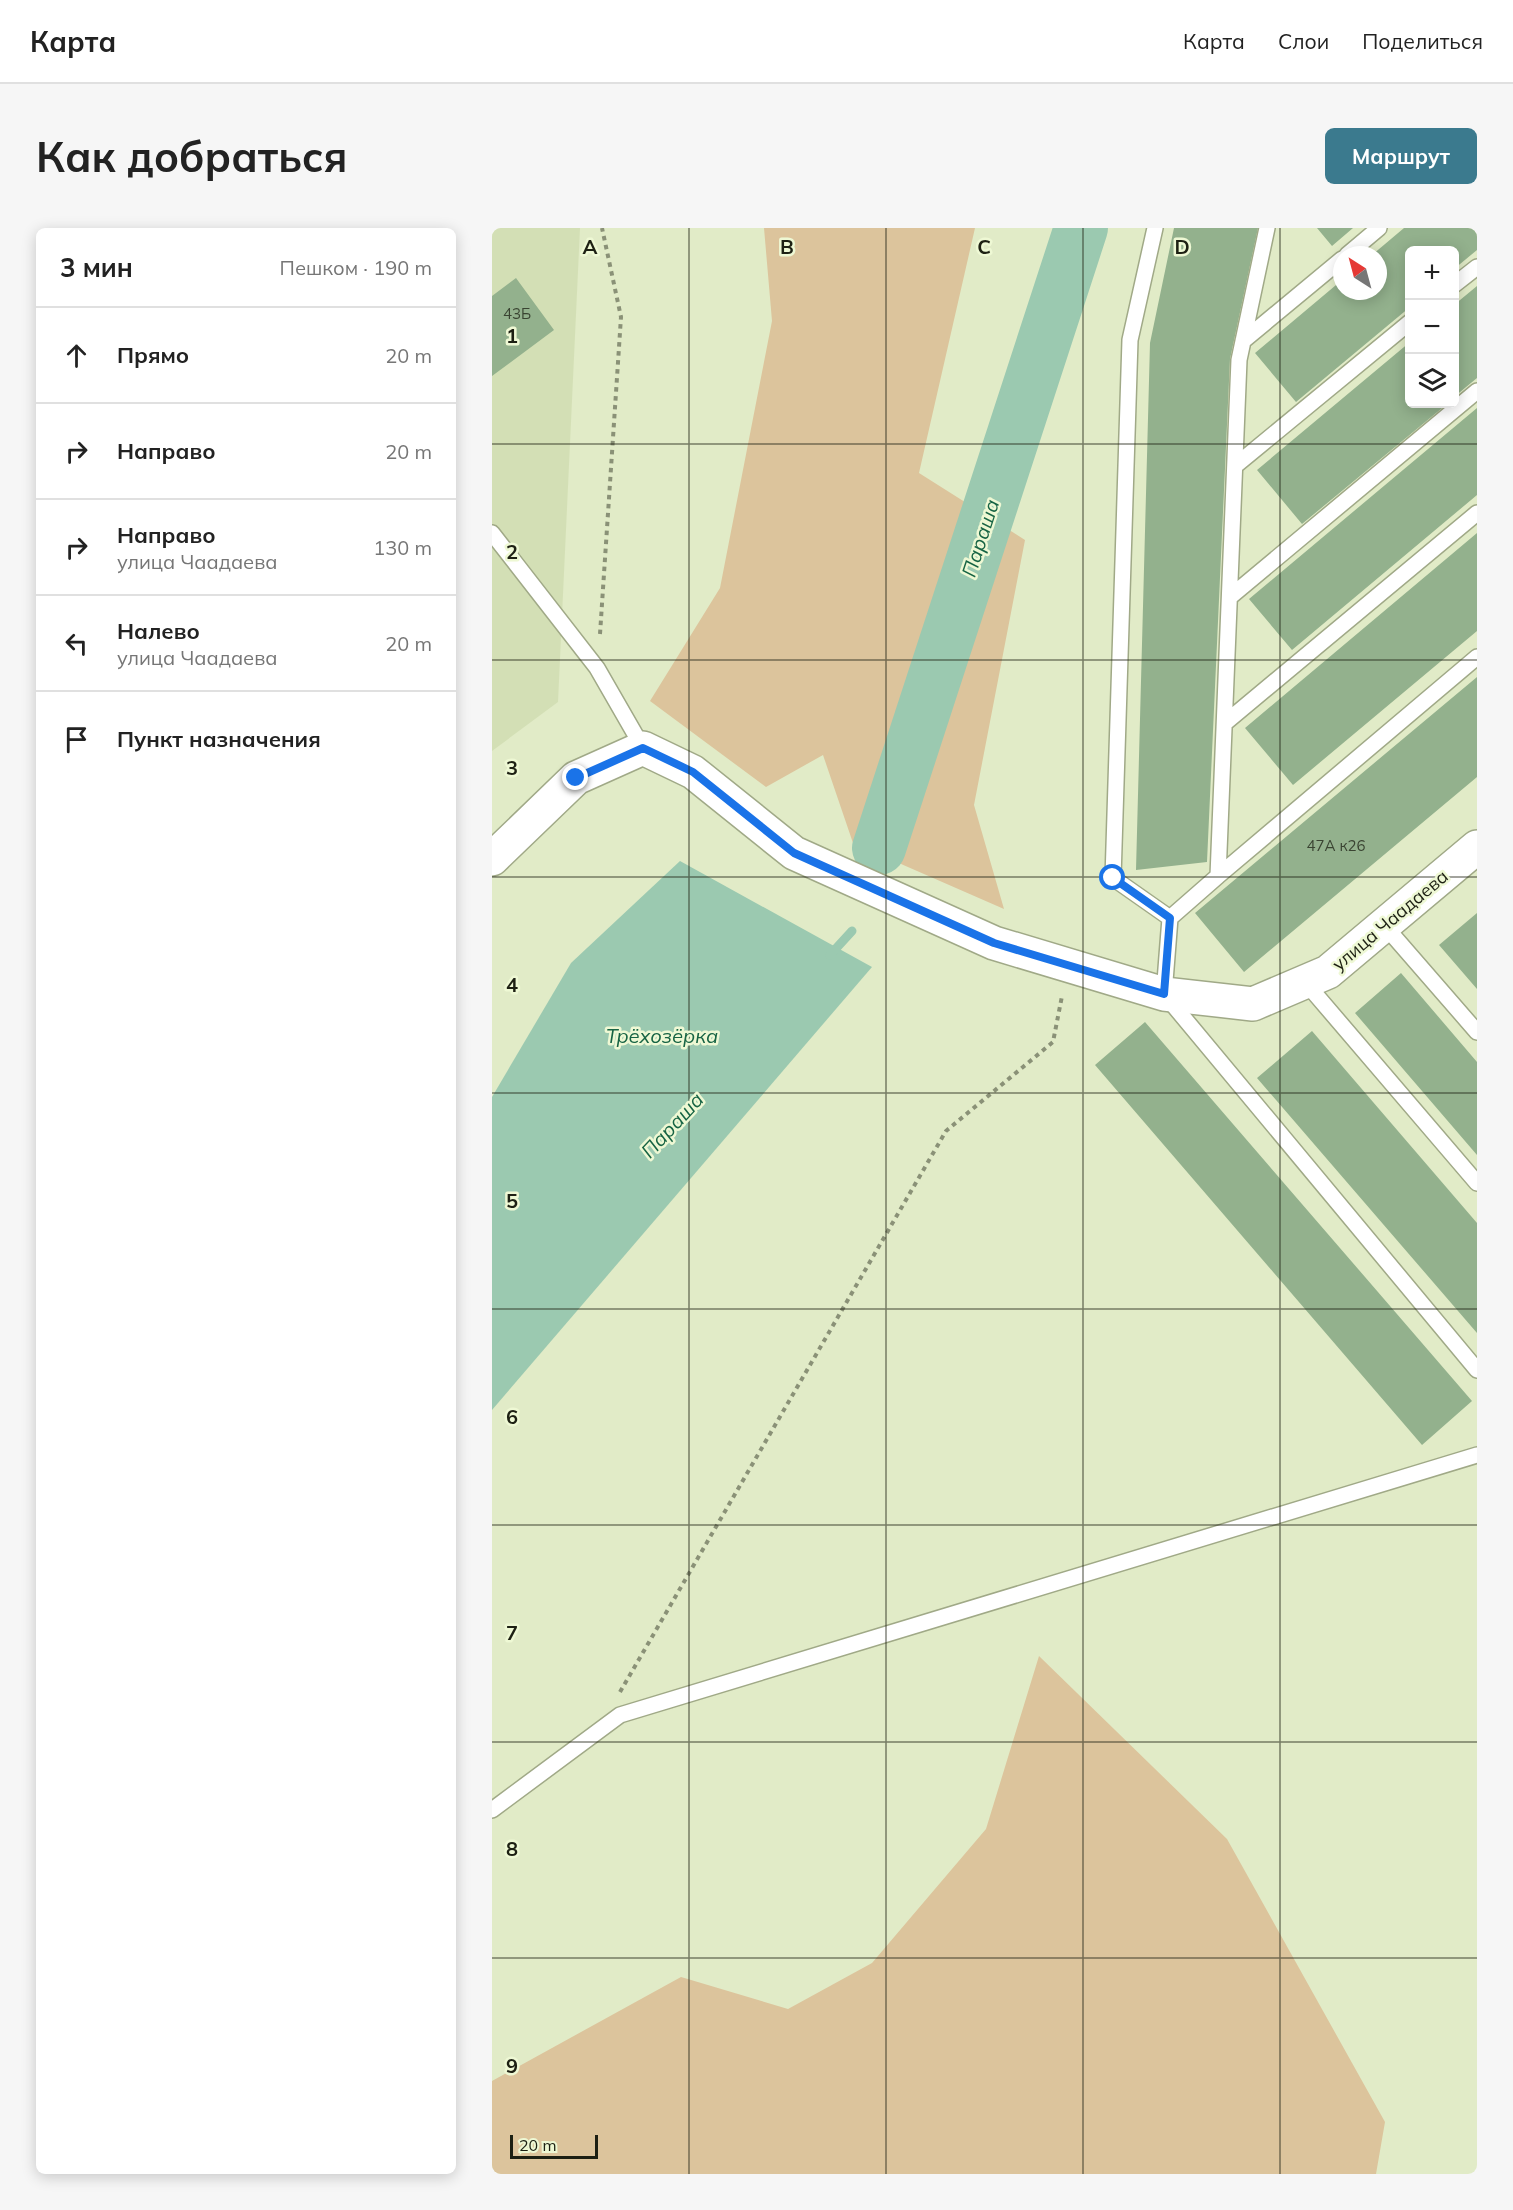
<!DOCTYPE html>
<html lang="ru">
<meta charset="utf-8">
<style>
:root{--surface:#fff;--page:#f6f6f6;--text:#222;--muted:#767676;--line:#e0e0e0;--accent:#3b7a8e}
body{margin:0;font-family:Mulish,sans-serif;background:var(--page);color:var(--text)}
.controls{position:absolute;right:18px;top:18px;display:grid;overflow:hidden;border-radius:9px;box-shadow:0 3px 15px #0003}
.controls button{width:54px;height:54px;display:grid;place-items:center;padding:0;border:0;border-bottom:2px solid var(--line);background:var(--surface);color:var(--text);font:30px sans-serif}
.compass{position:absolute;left:841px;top:18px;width:54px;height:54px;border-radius:50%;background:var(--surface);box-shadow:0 3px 15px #0003;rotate:324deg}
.scale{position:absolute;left:18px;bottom:15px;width:88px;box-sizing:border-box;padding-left:6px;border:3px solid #1d2013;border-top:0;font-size:16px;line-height:21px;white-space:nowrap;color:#1d2013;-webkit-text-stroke:4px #eef8d4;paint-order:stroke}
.stop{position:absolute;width:18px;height:18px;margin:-14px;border:4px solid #1a73e8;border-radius:50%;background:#fff}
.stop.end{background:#1a73e8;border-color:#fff;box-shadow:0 2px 6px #0008}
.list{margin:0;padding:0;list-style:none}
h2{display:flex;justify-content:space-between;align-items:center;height:78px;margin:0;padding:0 24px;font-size:26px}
h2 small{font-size:20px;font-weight:400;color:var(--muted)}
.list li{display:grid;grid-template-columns:39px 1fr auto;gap:18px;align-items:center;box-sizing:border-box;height:96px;padding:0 24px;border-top:2px solid var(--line)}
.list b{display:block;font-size:22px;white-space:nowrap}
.list p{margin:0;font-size:20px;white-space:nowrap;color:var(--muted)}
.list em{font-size:20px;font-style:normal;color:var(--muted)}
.icon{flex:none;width:33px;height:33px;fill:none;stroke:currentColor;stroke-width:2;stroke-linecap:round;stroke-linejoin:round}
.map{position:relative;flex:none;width:985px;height:1946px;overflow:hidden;border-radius:9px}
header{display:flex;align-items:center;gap:36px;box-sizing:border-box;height:84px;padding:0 30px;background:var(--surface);border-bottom:2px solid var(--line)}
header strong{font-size:28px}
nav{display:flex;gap:33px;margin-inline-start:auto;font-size:21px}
.intro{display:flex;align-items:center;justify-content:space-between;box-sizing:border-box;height:144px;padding:0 36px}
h1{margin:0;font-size:42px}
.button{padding:15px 27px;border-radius:9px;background:var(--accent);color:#fff;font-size:21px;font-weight:700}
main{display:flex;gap:36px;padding:0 36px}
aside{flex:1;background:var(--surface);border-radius:9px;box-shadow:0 3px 15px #0003}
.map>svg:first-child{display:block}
.built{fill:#d3dfb5}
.green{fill:#dcc49c}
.water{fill:#9bc9b0}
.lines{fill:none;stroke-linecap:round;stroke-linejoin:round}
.stream{stroke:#9bc9b0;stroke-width:9}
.river{stroke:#9bc9b0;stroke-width:54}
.building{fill:#93b18d}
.lane-casing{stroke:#a0a987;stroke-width:18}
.secondary-casing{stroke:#a0a987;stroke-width:36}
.path{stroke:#8a9177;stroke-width:4;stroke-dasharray:4.5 4.5;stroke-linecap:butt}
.lane{stroke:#fff;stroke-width:15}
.secondary{stroke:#fff;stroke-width:33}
.route{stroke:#1a73e8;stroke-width:8}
.grid{fill:none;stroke:#1d2013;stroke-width:1.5;stroke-opacity:0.55}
.labels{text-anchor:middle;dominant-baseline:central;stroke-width:5;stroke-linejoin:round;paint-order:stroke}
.number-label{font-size:15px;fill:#3a4432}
.street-label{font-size:18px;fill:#1d2013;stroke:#eef8d4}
.water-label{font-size:20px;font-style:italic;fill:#176444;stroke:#eef8d4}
.grid-label{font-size:20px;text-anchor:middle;font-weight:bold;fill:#1d2013;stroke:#eef8d4;stroke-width:5;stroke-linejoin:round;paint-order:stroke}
</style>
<header>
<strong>Карта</strong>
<nav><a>Карта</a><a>Слои</a><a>Поделиться</a></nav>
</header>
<div class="intro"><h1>Как добраться</h1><a class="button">Маршрут</a></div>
<main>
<aside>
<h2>3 мин<small>Пешком · 190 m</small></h2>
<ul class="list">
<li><svg class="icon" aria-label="ahead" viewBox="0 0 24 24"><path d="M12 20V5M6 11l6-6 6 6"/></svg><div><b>Прямо</b></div><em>20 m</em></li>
<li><svg class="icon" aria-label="right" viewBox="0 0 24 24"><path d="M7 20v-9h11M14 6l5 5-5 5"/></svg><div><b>Направо</b></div><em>20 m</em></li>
<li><svg class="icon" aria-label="right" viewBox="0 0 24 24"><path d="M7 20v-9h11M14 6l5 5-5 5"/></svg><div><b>Направо</b><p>улица Чаадаева</p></div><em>130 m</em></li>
<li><svg class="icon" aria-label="left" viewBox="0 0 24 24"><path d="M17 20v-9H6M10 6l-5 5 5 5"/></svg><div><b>Налево</b><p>улица Чаадаева</p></div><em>20 m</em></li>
<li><svg class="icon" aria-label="arrive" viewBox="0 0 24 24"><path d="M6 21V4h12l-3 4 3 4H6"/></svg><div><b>Пункт назначения</b></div></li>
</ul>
</aside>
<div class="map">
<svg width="985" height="1946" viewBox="0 0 985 1946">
<rect width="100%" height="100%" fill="#e1ebc7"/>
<path class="built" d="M0 0H88L66 474 0 523Z"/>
<path class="green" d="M272 0H483L427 245 533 312 482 577 512 681 361 615 331 527 274 559 158 473 228 360 280 93Z
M547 1428 735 1611 893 1894 884 1946H0V1853L189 1749 296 1781 380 1735 494 1601Z"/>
<path class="water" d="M188 633 380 739 0 1182V869L79 735Z"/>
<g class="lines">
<path class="stream" d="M338 727 360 703"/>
<path class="river" d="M387 620 589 0"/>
</g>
<path class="building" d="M682 0H766L738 131 715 634 644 642 658 115Z
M825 0H861L840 18Z
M912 0H985V22L962 41V22H918V79L804 174 763 125 850 52V63H886V27H880Z
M24 50 62 102 0 148V68Z
M985 58V150L962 169V77Z
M918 114V176H955L810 296 765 242Z
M985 180V267L800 422 757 371Z
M985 305V403L801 557 753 500Z
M985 449V549L752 744 703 685Z
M985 685V761L947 717Z
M909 745 985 834V927L863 785Z
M653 794 980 1173 930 1217 603 837Z
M820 803 985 995V1105L765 850Z"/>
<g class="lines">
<g class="lane-casing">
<path id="lane" d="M663 0 638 112 621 650 678 690
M775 0 747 132 726 648 678 690 672 766 985 1142
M855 27 887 0
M962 57 985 39
M751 113 850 31
M743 238 918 94
M0 305 105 440 151 520
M738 369 985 163
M733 495 985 285
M726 648 985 429
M892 697 985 804
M813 754 985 955
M0 1582 128 1487 985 1227"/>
</g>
<g class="secondary-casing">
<path id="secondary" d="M0 631 84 550 151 520 201 544 302 625 502 715 672 766 761 776 836 744 985 619"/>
</g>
<path class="path" d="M108 406 129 89 110 0
M128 1464 454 903 561 814 570 768"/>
<use href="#lane" class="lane"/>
<use href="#secondary" class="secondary"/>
</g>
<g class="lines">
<path class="route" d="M84 550 151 520 201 544 302 625 502 715 672 766 678 690 621 650"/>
</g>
<path class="grid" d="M197 0V1946M394 0V1946M591 0V1946M788 0V1946M0 216H985M0 432H985M0 649H985M0 865H985M0 1081H985M0 1297H985M0 1514H985M0 1730H985"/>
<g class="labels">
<g class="number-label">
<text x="25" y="85">43Б</text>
<text x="844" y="617">47А к26</text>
</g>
<g class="street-label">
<text transform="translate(898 692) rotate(-40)">улица Чаадаева</text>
</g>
<g class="water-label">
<text transform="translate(488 310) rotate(-72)">Параша</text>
<text x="170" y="807">Трёхозёрка</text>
<text transform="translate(180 897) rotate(-47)">Параша</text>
</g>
</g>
<g class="grid-label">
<text x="98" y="26">A</text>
<text x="295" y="26">B</text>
<text x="492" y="26">C</text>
<text x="690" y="26">D</text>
<text x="20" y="115">1</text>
<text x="20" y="331">2</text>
<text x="20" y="547">3</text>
<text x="20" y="764">4</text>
<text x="20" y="980">5</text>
<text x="20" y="1196">6</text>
<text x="20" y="1412">7</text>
<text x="20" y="1628">8</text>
<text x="20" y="1845">9</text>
</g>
</svg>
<div class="controls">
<button>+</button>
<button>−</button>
<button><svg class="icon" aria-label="layers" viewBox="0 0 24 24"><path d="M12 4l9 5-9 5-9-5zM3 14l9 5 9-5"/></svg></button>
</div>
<svg class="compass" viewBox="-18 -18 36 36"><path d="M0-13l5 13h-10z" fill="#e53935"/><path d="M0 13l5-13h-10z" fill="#767676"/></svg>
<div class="scale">20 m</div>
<div class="stop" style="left:621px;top:650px"></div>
<div class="stop end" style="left:84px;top:550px"></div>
</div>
</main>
